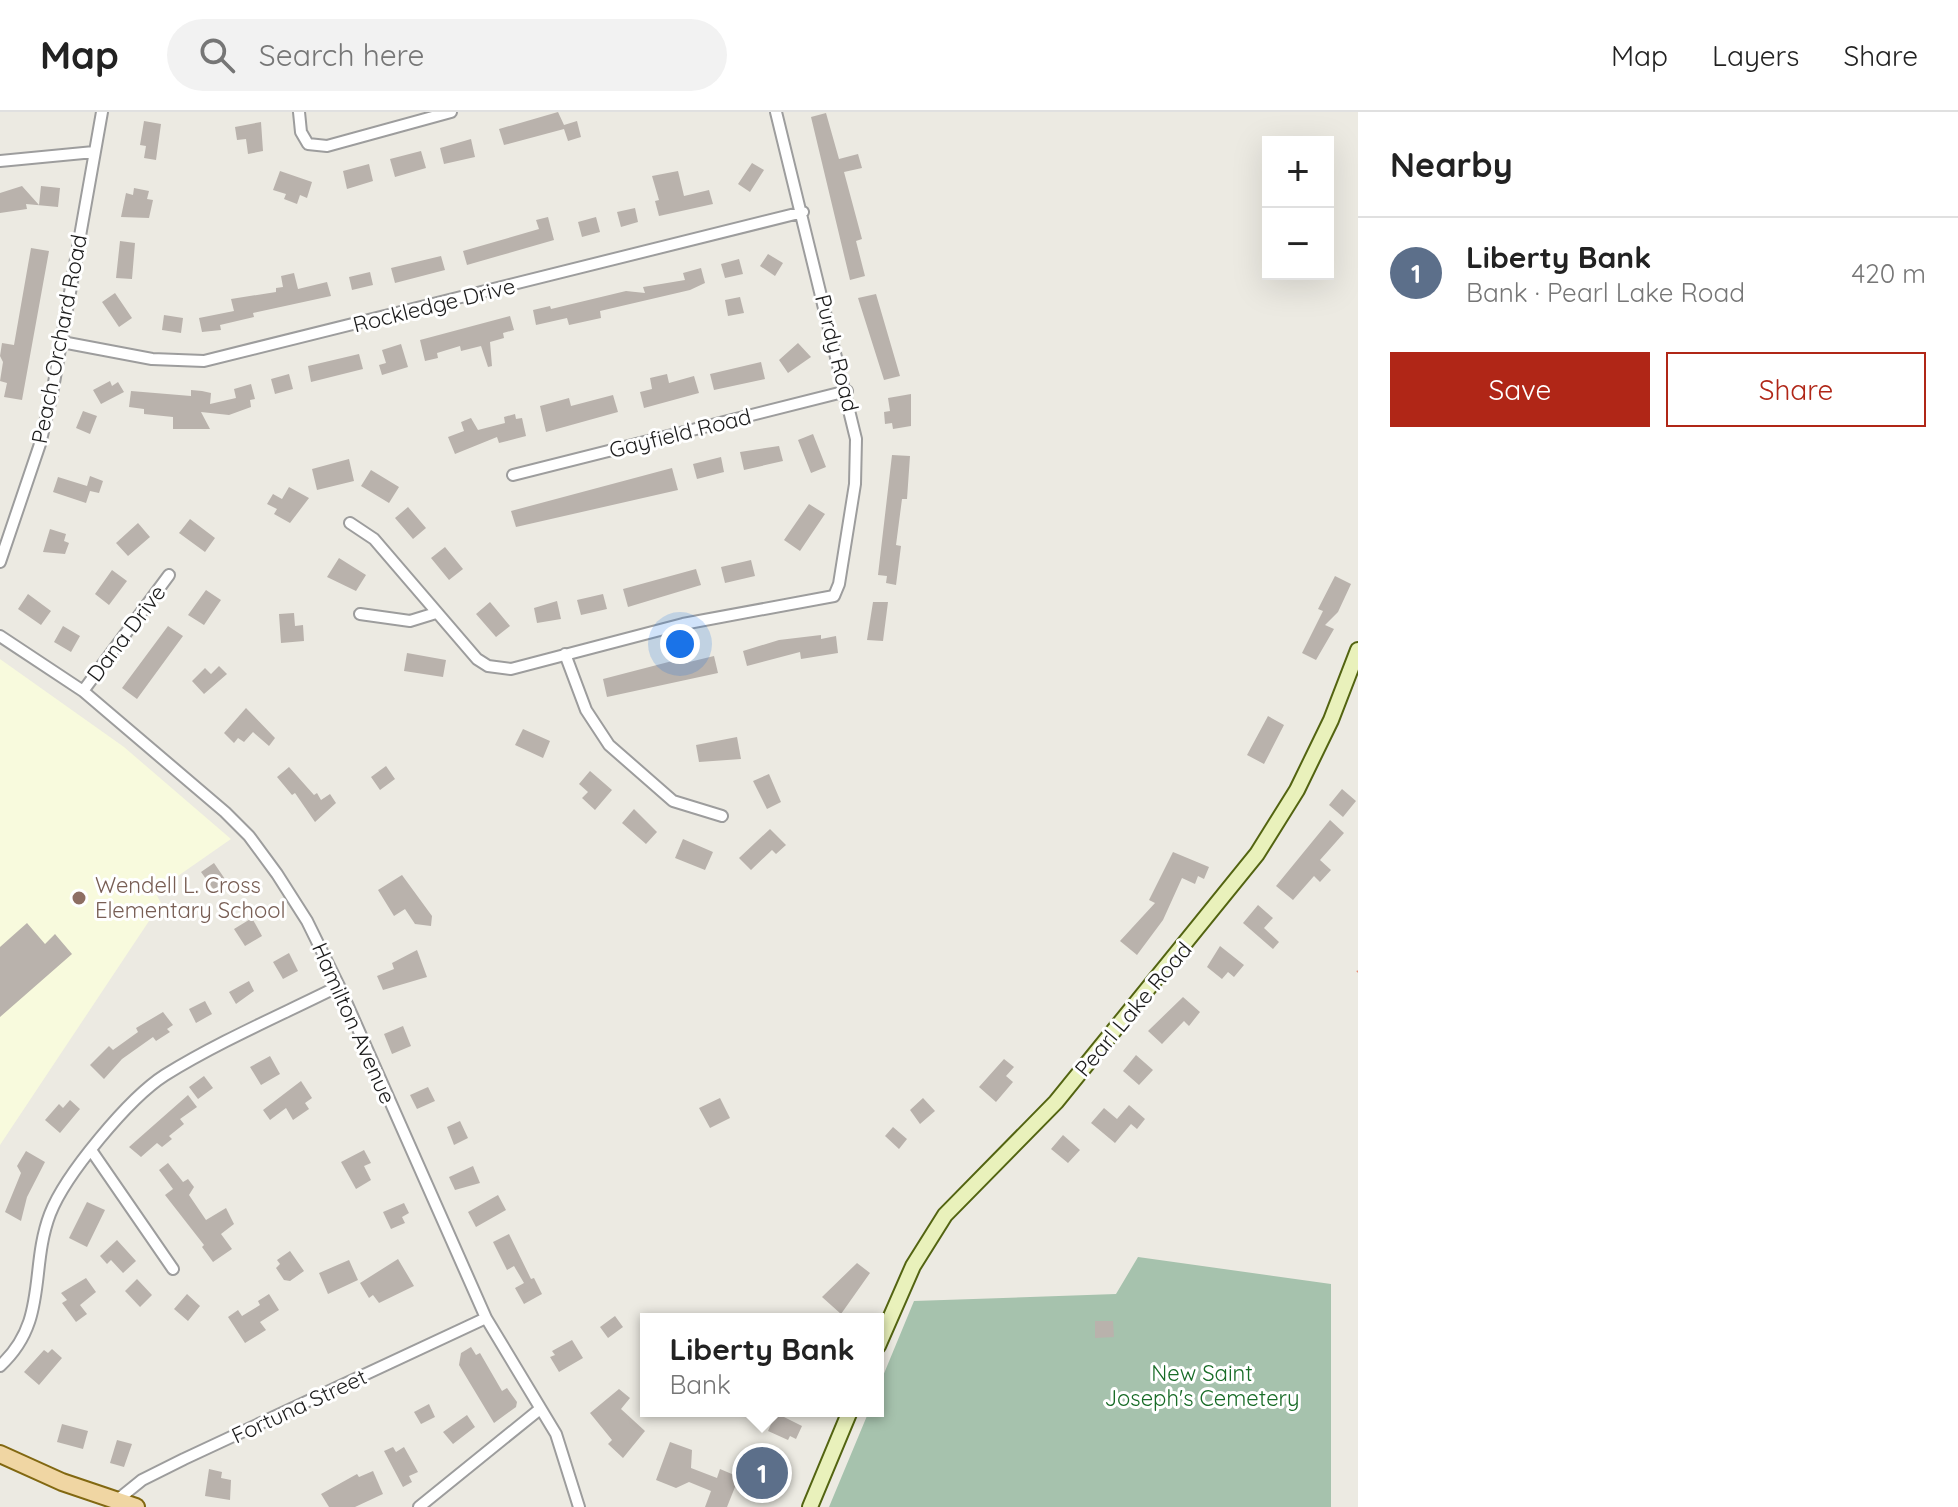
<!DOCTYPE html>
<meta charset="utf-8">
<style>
:root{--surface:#fff;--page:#f2f2f2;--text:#222;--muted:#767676;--line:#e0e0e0;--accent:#b02617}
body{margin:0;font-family:Quicksand,sans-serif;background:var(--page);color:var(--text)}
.controls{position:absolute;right:24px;top:24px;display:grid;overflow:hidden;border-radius:0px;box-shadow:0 8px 32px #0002}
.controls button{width:72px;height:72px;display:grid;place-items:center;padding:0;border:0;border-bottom:2px solid var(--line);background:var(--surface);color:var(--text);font:40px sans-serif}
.you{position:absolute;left:680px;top:532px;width:28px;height:28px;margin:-20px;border:6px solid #fff;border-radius:50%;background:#1a73e8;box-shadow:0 0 0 12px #1a73e833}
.badge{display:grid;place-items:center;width:52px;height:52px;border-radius:50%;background:var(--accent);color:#fff;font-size:26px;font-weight:700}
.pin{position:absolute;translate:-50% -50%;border:4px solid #fff;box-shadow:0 2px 8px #0006}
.popup{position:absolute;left:640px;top:1201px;width:244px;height:104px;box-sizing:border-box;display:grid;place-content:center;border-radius:0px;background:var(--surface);filter:drop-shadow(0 2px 6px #0005);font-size:26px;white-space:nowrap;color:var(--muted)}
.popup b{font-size:30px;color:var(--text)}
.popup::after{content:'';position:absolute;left:50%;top:100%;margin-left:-16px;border:16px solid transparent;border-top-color:var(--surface)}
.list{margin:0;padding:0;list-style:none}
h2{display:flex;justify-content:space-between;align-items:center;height:104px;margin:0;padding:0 32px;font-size:34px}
h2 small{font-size:26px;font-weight:400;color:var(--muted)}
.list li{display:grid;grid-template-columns:52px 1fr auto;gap:24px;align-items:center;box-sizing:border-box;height:112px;padding:0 32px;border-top:2px solid var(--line)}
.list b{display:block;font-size:30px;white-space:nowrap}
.list p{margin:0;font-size:26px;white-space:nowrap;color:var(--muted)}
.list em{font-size:26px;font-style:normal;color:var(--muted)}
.actions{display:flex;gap:16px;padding:24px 32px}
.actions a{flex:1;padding:18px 0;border:2px solid var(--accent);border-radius:0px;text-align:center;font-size:28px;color:var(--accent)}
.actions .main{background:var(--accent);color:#fff}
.icon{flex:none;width:44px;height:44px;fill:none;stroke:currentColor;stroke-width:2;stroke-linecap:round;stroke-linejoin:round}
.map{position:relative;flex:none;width:1358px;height:1395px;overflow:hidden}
header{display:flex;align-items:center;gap:48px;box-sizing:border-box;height:112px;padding:0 40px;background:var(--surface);border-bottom:2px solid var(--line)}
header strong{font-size:38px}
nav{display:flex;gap:44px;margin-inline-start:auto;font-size:28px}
.search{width:560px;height:72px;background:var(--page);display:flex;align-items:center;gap:20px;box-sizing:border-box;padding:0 28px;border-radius:44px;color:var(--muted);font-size:30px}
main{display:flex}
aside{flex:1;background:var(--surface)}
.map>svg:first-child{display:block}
.education{fill:#f8fadd}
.cemetery{fill:#a6c2ad}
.building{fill:#b9b2ac}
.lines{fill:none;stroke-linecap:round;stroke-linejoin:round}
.minor-casing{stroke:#9d9d9d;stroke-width:14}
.secondary-casing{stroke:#536411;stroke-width:18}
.primary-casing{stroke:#826811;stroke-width:20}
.path{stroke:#e88e77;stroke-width:2;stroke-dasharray:4 4;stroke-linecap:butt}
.minor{stroke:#fff;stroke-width:10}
.secondary{stroke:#e9f1bb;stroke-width:14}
.primary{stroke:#f0d6a3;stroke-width:16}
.education-dot{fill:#8d6e63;stroke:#fff;stroke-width:3}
.labels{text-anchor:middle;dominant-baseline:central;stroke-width:6;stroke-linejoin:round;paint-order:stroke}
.street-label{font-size:22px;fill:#1c1c1c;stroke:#fff}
.education-label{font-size:22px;fill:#785e54;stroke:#fff;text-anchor:start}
.park-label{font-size:22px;fill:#186c27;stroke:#fff}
</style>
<header>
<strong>Map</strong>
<div class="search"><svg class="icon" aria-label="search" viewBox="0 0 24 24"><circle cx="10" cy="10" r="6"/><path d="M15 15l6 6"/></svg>Search here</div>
<nav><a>Map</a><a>Layers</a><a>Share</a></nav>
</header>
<main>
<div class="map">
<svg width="1358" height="1395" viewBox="0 0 1358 1395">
<rect width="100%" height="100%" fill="#eceae2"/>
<path class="education" d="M0 547 124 635 231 727 155 780 161 791 0 1033Z"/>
<path class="cemetery" d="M1138 1145 1331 1172V1395H829L869 1299H878V1276L914 1189 1116 1182Z"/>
<path class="building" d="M558 0 564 13 577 9 581 25 568 29 564 17 504 33 499 17Z
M826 1 839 47 858 42 862 56 844 60 862 127 856 129 865 164 850 168 811 5Z
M144 9 161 12 156 48 144 46 146 34 140 33Z
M261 10 263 39 248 42 246 27 237 28 235 15Z
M471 27 475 45 444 52 440 36Z
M421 39 426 56 395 65 390 47Z
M752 51 764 58 750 80 738 72Z
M369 52 373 69 347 77 343 59Z
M280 59 312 70 307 86 300 83 297 92 284 87 286 82 273 78Z
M678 59 684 84 709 78 713 92 659 104 655 89 659 88 652 64Z
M22 74 39 93 41 74 60 76 58 95 26 92 27 97 0 101V81Z
M134 76 149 79 147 87 153 88 149 106 121 105 126 81 133 83Z
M635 96 638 110 621 115 617 100Z
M548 105 554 128 467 153 463 139 539 117 536 108Z
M596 105 600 120 582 125 578 110Z
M120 129 135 131 132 167 116 166Z
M31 136 49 139 22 288 4 285 7 271 0 269 3 250 0 244 2 231 14 233Z
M768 142 783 151 775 164 760 154Z
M441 144 445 158 395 171 391 156Z
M739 147 743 162 725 166 721 152Z
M701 156 705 171 690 178 600 199 601 206 569 213 567 206 536 213 533 198 550 194 551 197 626 179 645 181 643 175 685 168 683 161Z
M370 160 373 173 352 178 349 165Z
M294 161 298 177 327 170 331 184 253 201 254 205 220 213 221 218 202 220 199 206 234 199 231 187 276 180V176L283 175 281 164Z
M115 181 132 206 119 215 102 190Z
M876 182 900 264 884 268 858 186Z
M740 185 744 201 728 204 725 188Z
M164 203 183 206 181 221 162 218Z
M510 204 514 218 503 221 504 226 490 230 492 254 488 255 481 234 461 239 460 234 437 241 438 246 425 249 420 228Z
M798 231 811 245 788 261 779 248Z
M401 232 408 255 382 263 379 253 386 251 382 238Z
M359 242 363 257 311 270 308 254Z
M761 250 765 267 714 278 710 262Z
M289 262 293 277 275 282 271 267Z
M667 262 669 271 694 264 699 281 644 296 640 280 652 277 650 266Z
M110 269 112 274 118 270 124 280 101 292 93 278Z
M251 272 255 287 250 288 251 295 229 303 201 300 210 317H173V305L144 302V297L129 295 131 279 191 284V278L202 279 211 281 210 292 236 286 234 277Z
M911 282V314L893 317 892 311 885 312 884 300 890 299 888 286Z
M613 283 618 300 546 320 540 294 569 286 571 294Z
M83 299 97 304 90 322 76 316Z
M515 302 516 307 522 306 526 324 499 331 497 325 455 342 448 325 464 319 461 310 471 306 478 318 505 311 504 305Z
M813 322 826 355 811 361 798 328Z
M779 334 783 349 744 358 740 340Z
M892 343 910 344 907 387H902L896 433 901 434 896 473 886 471 887 464 878 463Z
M721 345 724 360 697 367 693 352Z
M349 347 354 369 317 378 312 357Z
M672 356 678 378 516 415 511 399Z
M371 358 399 375 389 391 361 374Z
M90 364 103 369 99 381 90 379 86 391 53 380 58 365 87 374Z
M289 375 309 386 290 411 274 402 277 397 267 392 273 382 282 387Z
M809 392 825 402 800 439 784 428Z
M408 395 426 416 413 427 395 406Z
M190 407 215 426 205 440 179 421Z
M138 411 150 425 128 444 116 431Z
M50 417 66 422 64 429 69 431 65 442 43 440Z
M445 435 463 457 449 468 431 446Z
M339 446 366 463 356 479 327 465Z
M751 448 755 464 725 471 721 455Z
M696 457 701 473 628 495 623 477Z
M112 458 127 469 109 493 95 482Z
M1335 464 1351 472 1338 500 1325 513 1334 517 1316 548 1302 541 1323 499 1318 497Z
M206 478 221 488 204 513 188 503Z
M28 482 51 499 41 513 18 497Z
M603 482 607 497 581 503 577 488Z
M557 489 561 507 537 511 534 496Z
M490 490 510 514 496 525 476 502Z
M873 490H888L883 529 867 528Z
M294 501 295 514 303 513 304 529 281 531 279 502Z
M63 514 80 524 71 540 54 530Z
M168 514 183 524 137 587 122 576Z
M821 523V527L836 524 838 541 801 547 800 540 747 554 743 539 779 528Z
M407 541 446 548 443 565 404 559Z
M714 544 718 561 607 585 603 567 680 547 681 552Z
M219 554 227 562 204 582 192 569 205 556 211 562Z
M246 596 275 626 269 634 253 620 244 630 238 626 234 631 224 621Z
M1268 604 1284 613 1264 652 1247 643Z
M523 617 550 629 543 646 515 633Z
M737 625 741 647 699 650 696 633Z
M386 654 395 667 380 678 371 665Z
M289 655 314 683 317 681 321 688 330 682 336 691 315 710 295 681 292 683 277 665Z
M590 659 612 678 595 698 582 686 588 680 579 672Z
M769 662 781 690 767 697 753 669Z
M1342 677 1356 689 1343 705 1329 693Z
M634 697 657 720 646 732 622 711Z
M1330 708 1344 721 1320 748 1331 758 1320 770 1314 764 1293 788 1276 774Z
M770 717 786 733 776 742 772 738 751 758 739 746Z
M683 727 713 740 705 758 675 746Z
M1173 740 1209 755 1204 767 1198 764 1195 772 1182 766 1163 808 1137 843 1120 829 1155 791 1149 788Z
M214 751 227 770 214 778 201 760Z
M402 763 432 804 431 814 415 812 405 797 394 804 378 778Z
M1258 793 1273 806 1264 816 1279 830 1273 837 1243 811Z
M252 806 262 824 245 834 234 817Z
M27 811 45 832 55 822 72 842 0 905V835Z
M1220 834 1244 853 1234 865 1228 860 1222 867 1207 855Z
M417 838 427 865 383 878 377 864 394 857 392 851Z
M289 841 298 859 283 867 273 850Z
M249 869 254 879 236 892 229 880Z
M1183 885 1200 900 1189 914 1184 909 1162 932 1148 919Z
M205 889 212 902 196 911 189 897Z
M163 900 173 913 167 917 170 920 156 929 153 925 122 947 104 967 90 953 109 934 113 938 138 920 136 916Z
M403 914 411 934 392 942 384 922Z
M1136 943 1153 958 1139 973 1123 959Z
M270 944 280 962 261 973 250 955Z
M1004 947 1014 955 1006 964 1013 970 996 990 979 975Z
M204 964 213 976 198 987 189 975Z
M301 969 312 986 305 991 309 997 293 1008 286 996 270 1008 263 998Z
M428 975 435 989 417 997 410 983Z
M188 983 197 995 180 1007 184 1012 169 1024 172 1027 162 1035 157 1031 141 1045 129 1035Z
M720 986 730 1006 710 1016 699 996Z
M923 986 935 999 920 1012 910 998Z
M70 988 80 997 60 1021 45 1008 59 992 63 996Z
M1129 993 1145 1007 1137 1017 1131 1012 1115 1031 1091 1011 1104 996 1117 1007Z
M460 1009 468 1026 454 1033 447 1015Z
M893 1015 907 1027 899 1037 885 1024Z
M1063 1023 1080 1038 1068 1051 1051 1037Z
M364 1038 371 1051 364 1054 371 1068 356 1077 341 1050Z
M26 1039 45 1050 27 1085 21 1109 5 1100 21 1061 17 1054Z
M168 1051 183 1070 188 1067 194 1075 189 1083 206 1108 226 1096 234 1112 221 1122 232 1137 213 1150 202 1135 204 1133 165 1083 173 1077 159 1058Z
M473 1054 480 1071 455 1078 449 1065Z
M498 1083 506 1098 476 1115 468 1100Z
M87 1090 105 1098 87 1135 69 1126Z
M404 1091 409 1101 402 1105 405 1111 391 1117 383 1100Z
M509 1122 531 1167 534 1166 542 1182 524 1192 515 1176 524 1171 514 1154 507 1158 493 1130Z
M117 1128 136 1149 123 1161 111 1148 107 1152 100 1144Z
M290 1139 304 1159 290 1169 284 1168 276 1156 280 1152 277 1148Z
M398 1147 414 1174 379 1191 373 1183 369 1186 360 1171Z
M349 1148 358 1168 328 1182 319 1161Z
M857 1151 870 1161 841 1202 822 1185Z
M86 1166 96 1180 80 1193 87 1202 76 1210 62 1191 67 1188 61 1181Z
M137 1167 152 1183 140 1195 125 1179Z
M187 1182 200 1194 188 1209 174 1197Z
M269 1182 279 1198 260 1210 266 1218 245 1231 228 1205 238 1198 242 1204 260 1193 258 1189Z
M615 1204 623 1215 608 1226 600 1215Z
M1095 1209H1113L1114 1225 1095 1226Z
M572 1228 583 1246 559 1260 550 1245 555 1243 552 1239Z
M471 1235 476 1243 480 1241 502 1279 507 1276 517 1290 516 1295 494 1311 459 1253 461 1241Z
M52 1237 62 1246 39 1273 24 1260 44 1238 48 1241Z
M619 1277 630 1286 621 1297 645 1319 623 1346 608 1332 612 1328 590 1301Z
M429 1292 435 1305 421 1312 414 1300Z
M776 1301 802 1314 796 1327 790 1324 788 1328 768 1319Z
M467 1303 475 1315 453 1332 443 1320Z
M62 1312 88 1319 83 1337 57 1330Z
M117 1328 132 1332 124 1355 110 1351Z
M670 1330 692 1338 691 1356 717 1366 720 1357 739 1365 727 1395H705L711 1379 689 1370 676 1376 656 1368Z
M393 1335 396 1340 404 1335 418 1360 409 1364 412 1370 403 1375 384 1339Z
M751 1347 768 1353 761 1371 744 1365Z
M209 1357 222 1360 221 1366 231 1368 230 1388 205 1384Z
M373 1359 383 1382 355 1395H329L321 1382 357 1362 359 1365Z"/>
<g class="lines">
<g class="minor-casing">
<path id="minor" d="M299 0 301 20 308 32 327 34 451 0
M0 49 94 40
M62 230 152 247 204 249 803 100
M513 363 847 279
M350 411 374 427 477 547 488 554 511 557 683 512 834 484 839 472 855 372 856 327 776 0
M0 450 40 332 52 282 102 0
M360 502 410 509 436 501
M0 524 83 579 225 700 249 724 277 762 307 809 339 874 486 1206 556 1322 579 1395
M565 542 586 598 609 633 673 689 722 704
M83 579 169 463
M91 1038 173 1157
M0 1254C49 1209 29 1157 50 1102 65 1063 129 986 165 963 220 929 281 903 339 874
M116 1389 142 1368 184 1347 486 1206
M419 1395 540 1297"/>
</g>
<g class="secondary-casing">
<path id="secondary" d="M878 1234 913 1154 945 1103 1056 990 1257 742 1297 678 1331 608 1358 538
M810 1395 850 1299"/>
</g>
<g class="primary-casing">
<path id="primary" d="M0 1342 62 1370 136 1395"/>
</g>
<path class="path" d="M1357 860 1358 859"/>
<use href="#minor" class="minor"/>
<use href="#secondary" class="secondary"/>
<use href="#primary" class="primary"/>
</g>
<circle class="education-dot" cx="79" cy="786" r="8"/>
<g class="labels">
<g class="street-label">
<text transform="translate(434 193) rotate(-14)">Rockledge Drive</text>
<text transform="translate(59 227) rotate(-79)">Peach Orchard Road</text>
<text transform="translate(837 241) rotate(76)">Purdy Road</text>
<text transform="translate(680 321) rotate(-14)">Gayfield Road</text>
<text transform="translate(126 521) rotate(-53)">Dana Drive</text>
<text transform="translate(1133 897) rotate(-50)">Pearl Lake Road</text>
<text transform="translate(354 911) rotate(66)">Hamilton Avenue</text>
<text transform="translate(299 1294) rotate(-25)">Fortuna Street</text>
</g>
<g class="education-label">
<text x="95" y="773">Wendell L. Cross<tspan x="95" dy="25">Elementary School</tspan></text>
</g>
<g class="park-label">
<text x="1202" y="1261">New Saint<tspan x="1202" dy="25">Joseph's Cemetery</tspan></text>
</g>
</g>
</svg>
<div class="controls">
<button>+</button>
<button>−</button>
</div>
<div class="you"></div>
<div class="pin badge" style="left:762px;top:1361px;background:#5c6f8a">1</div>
<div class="popup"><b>Liberty Bank</b>Bank</div>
</div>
<aside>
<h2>Nearby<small></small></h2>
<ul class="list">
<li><span class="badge" style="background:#5c6f8a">1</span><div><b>Liberty Bank</b><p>Bank · Pearl Lake Road</p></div><em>420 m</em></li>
</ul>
<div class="actions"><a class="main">Save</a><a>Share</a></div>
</aside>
</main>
